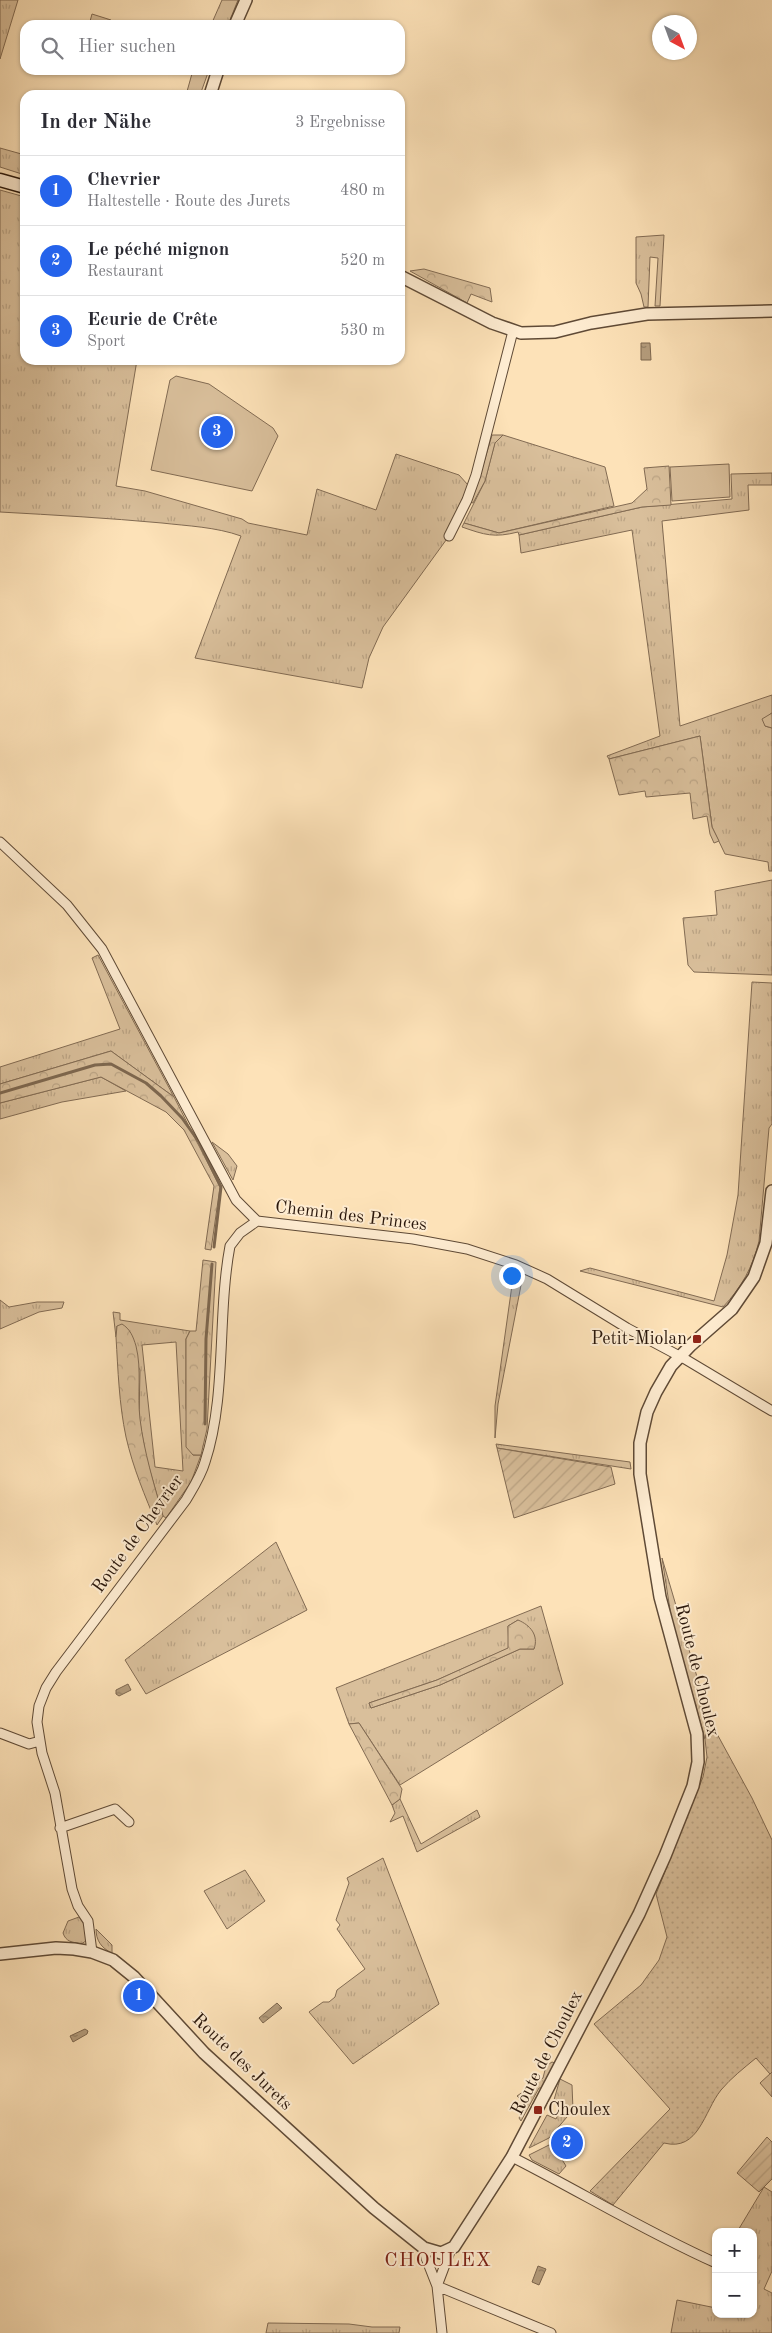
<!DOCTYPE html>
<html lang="de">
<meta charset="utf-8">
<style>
:root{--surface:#fff;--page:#f2f2f3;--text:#2b2b33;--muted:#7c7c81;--line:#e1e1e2;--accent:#2563eb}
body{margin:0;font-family:"Old Standard TT",serif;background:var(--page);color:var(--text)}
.controls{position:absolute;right:15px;bottom:15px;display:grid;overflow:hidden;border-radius:10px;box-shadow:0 1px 4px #0004}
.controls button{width:45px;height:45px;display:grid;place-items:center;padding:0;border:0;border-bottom:1px solid var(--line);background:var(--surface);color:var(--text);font:25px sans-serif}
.compass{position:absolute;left:652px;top:15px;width:45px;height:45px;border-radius:50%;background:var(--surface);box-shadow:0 1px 4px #0004;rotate:139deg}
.you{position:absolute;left:511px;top:1275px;width:18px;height:18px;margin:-12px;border:4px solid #fff;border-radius:50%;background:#1a73e8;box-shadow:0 0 0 8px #1a73e833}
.badge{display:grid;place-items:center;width:32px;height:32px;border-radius:50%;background:var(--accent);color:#fff;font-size:16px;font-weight:700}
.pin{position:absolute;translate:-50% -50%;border:2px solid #fff;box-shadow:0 1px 5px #0006}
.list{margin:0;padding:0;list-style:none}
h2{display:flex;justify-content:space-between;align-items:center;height:65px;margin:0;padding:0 20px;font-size:21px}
h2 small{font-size:16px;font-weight:400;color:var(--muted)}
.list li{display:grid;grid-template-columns:32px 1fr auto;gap:15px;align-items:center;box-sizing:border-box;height:70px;padding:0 20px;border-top:1px solid var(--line)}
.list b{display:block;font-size:19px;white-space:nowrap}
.list p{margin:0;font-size:16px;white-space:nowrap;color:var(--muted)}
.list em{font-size:16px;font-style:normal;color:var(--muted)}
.icon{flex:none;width:28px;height:28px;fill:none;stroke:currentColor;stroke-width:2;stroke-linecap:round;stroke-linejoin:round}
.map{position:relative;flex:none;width:772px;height:2333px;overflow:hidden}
.search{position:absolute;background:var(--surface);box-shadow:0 1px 4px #0004;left:20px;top:20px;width:385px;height:55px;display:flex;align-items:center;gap:12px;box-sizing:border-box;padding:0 18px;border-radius:15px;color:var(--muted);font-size:19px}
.panel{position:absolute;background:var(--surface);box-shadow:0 1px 4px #0004;left:20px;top:90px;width:385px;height:275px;border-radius:15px}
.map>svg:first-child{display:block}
.grass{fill:url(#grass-tufts);stroke:#826b53;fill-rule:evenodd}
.forest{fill:url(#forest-crowns);stroke:#826b53}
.park{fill:url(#park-dots);stroke:#826b53}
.garden{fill:url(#garden-furrows);stroke:#826b53}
.pitch{fill:#d9bf9b;stroke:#826b53}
.water{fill:url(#water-ripples);stroke:#7d674f}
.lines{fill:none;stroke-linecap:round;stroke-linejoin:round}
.stream{stroke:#7d674f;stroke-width:3}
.minor-casing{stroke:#5f4a36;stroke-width:11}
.tertiary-casing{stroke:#5f4a36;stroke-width:14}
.secondary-casing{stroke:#2a170b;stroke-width:15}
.minor{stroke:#feecd1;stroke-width:9}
.tertiary{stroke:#feecd1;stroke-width:11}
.secondary{stroke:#feecd1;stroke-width:12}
.poi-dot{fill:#8f2418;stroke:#feecd1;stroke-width:2}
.labels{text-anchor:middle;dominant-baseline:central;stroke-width:4;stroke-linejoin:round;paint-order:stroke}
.street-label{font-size:18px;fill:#2a170b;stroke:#feecd1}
.poi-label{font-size:18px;fill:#2a170b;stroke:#feecd1;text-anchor:end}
.quarter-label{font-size:20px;letter-spacing:1px;fill:#7a1f14;stroke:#feecd1}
</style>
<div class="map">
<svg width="772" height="2333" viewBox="0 0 772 2333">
<defs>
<pattern id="grass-tufts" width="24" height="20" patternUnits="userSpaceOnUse" patternTransform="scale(1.25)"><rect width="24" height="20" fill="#d9bf9b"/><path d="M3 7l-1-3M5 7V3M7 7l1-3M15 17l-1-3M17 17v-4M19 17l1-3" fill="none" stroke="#baa384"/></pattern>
<pattern id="forest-crowns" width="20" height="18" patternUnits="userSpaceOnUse" patternTransform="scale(1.25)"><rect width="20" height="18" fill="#d9bf9b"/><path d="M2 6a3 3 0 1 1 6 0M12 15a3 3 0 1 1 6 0" fill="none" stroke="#baa384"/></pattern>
<pattern id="park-dots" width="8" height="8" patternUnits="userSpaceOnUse" patternTransform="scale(1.25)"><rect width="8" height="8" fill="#d9bf9b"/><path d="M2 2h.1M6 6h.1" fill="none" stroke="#baa384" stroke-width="1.8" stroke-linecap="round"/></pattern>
<pattern id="garden-furrows" width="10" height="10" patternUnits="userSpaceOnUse" patternTransform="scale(1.25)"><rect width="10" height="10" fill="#d9bf9b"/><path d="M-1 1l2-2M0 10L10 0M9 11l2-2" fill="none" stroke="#baa384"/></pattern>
<pattern id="water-ripples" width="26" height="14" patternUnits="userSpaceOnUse" patternTransform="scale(1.25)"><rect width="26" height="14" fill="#b59d7d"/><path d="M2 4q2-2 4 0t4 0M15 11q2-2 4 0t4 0" fill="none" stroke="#937f65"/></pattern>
</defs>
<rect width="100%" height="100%" fill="#fde2b8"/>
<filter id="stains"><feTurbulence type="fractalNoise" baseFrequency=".004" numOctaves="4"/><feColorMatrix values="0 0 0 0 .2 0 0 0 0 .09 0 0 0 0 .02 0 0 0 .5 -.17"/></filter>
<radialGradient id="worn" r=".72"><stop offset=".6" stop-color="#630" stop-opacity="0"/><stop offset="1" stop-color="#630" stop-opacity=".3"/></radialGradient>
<path class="grass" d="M0 0H18L0 59Z
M222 0H238L228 25H211Z
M92 14 111 20 109 25H89Z
M193 70H209L200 95H186Z
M0 148 25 155V175L0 167Z
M0 190 25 197V360H137L116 486 145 491 242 519 248 523 307 535 317 489 376 510 396 454 459 475 468 485 449 536 383 627 369 658 362 688 195 658 241 536C216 527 188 526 162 523 108 518 54 515 0 512Z
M664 235 660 306H655L658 258 650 257 648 307H644L641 294 636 283V237Z
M503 435 605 467 614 506 499 533 464 523 485 481 495 442Z
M772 473V485H748L749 510 662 521 680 726 772 695V713L769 715 765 726 772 728V871H769L768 862 725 854 712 827 700 736 609 759 607 756 660 736 632 530 521 553 519 535 642 507 732 499 731 474Z
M772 880V975L694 972 688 965 683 918 717 915 715 891Z
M98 955 174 1097 111 1051 0 1084V1067L120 1029 92 958Z
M752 982 772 983V1124L769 1128 759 1241C753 1267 741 1288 723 1307L580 1271 590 1268 714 1301 727 1255 738 1195Z
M101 1077 126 1091 62 1102 0 1119V1103Z
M212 1142 228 1154 237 1166 233 1180Z
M514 1271 523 1275 498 1404 495 1438V1406Z
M0 1300 9 1307 37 1302H64L62 1308 39 1312 0 1329Z
M113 1312 120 1313V1320L190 1331 186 1339V1408L193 1455H201L191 1482 166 1518 163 1516 146 1457 139 1417 140 1370 117 1326 116 1337ZM176 1342 183 1471 155 1467 142 1345Z
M496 1444 630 1462 631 1469 497 1448Z
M276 1542 307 1610 146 1694 125 1660Z
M662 1558 710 1721 705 1739 671 1616Z
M541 1606 563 1684 400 1785 359 1723 349 1724 336 1688ZM518 1620 534 1649H520L440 1685 371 1708 369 1703 437 1680 509 1648 508 1626Z
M400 1799 421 1844 477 1810 480 1817 417 1852 403 1816 390 1822 395 1813 392 1805Z
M383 1858 439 2004 353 2064 309 2012 323 2002H329L335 1997 337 1990 365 1969 337 1929 340 1925 336 1920 349 1883 347 1878Z
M245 1870 265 1901 227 1929 204 1891Z
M79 1917 85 1926 86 1941 81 1944C72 1942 66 1942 63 1933L68 1921Z
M96 1929 112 1945V1953C101 1948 96 1940 96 1929Z
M552 2062 555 2063 542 2088H539L521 2121 519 2118 526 2105 517 2096 543 2078 546 2066Z
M772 2072V2097L760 2083Z
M560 2079 572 2085 573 2110 549 2138 529 2148 547 2115 556 2119 563 2104 554 2100Z
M549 2145H553L566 2166 559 2174 532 2160 529 2155Z
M764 2187 772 2192V2271L764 2289 772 2293V2333H671L677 2300 716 2308V2314H753V2232H737Z
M268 2323 349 2324 372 2327H400L399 2333H266Z"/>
<path class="forest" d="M424 269 490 288 492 302 471 294 467 303 410 271Z
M492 435H503L495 443 485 481 473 503 470 502 479 479Z
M669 466 671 505 642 507 519 535 518 532C494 538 485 535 462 527L464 523 499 533 632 503 647 489 644 468Z
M772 713V728L765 726 762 719Z
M700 736 712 827 719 841 714 843 710 834 707 816 693 819 690 793 646 797 645 791 619 795 609 759Z
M111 1051 174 1097 220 1187 211 1250 205 1249 214 1186 184 1130 166 1112 101 1077 0 1103V1084Z
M203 1260 216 1262 207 1429 201 1455H193L186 1447V1339L190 1331H196Z
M122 1324C130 1329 133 1336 136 1346 142 1370 137 1394 140 1419 144 1452 154 1484 163 1516L157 1525C145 1496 133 1468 126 1437 119 1404 118 1370 116 1337L117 1326Z
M518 1620C530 1625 539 1635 534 1649H520L440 1685 371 1708 369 1703 437 1680 508 1648V1626Z
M359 1723 402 1789 400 1799 392 1805 349 1724Z"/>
<path class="park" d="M710 1721 752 1798 772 1840V2072L770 2074 756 2058C744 2068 731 2078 721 2090 704 2111 699 2152 664 2143L613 2205 590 2191 670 2109 594 2024 641 1985 659 1960 667 1937 656 1894 703 1777 707 1757 705 1739Z"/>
<path class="garden" d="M497 1448 611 1467 615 1484 514 1518Z
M767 2137 772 2142V2179L759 2192 737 2173Z"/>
<path class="pitch" d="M176 376 209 384 273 428 278 436 252 491 151 470 170 380Z
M729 464 730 497 672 501 670 467Z"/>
<path class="water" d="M641 343H650L651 360H641Z
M128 1684 131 1690 119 1696 116 1694V1690Z
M277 2003 282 2008 263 2023 259 2018Z
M85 2029 88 2031 87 2034 73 2042 70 2036Z
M538 2266 546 2269 539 2285 532 2282Z"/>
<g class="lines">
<path class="stream" d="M0 1093 95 1065 111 1064 146 1083 161 1096 182 1118 199 1142 221 1187 214 1247
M205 1424 206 1339 212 1264"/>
<g class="minor-casing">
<path id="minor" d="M449 536 467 500 476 475 513 331
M0 842 67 905 102 949 236 1200 257 1221 413 1239 467 1249 516 1265 547 1279 627 1328 685 1359 772 1411
M0 1733 29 1744 40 1741
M60 1828 115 1809 129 1822
M92 1952 88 1921 78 1906 72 1889 55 1793 42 1753 37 1722 39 1706 46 1688 56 1672 186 1500C193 1488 201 1476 205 1462 227 1396 217 1315 230 1246L240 1233 257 1221
M512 2157C581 2192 646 2232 716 2263
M424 2248 426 2258 437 2286 442 2333
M437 2286 551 2333
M437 2286 451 2249"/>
</g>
<g class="tertiary-casing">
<path id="tertiary" d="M235 25 246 0
M210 95 218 70
M400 276 492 323 521 333 555 332 591 323 647 314 772 311
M0 1954 56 1948 74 1949 92 1952 113 1960 134 1977 204 2053 374 2208 424 2248 441 2253 454 2247 512 2157 639 1914 665 1856 693 1786 698 1762 697 1734 660 1597 640 1474V1443L647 1412 656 1392 671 1366 691 1345 732 1309 754 1277 766 1243 772 1191"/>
</g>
<g class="secondary-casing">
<path id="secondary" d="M0 180 25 187"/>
</g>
<use href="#minor" class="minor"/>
<use href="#tertiary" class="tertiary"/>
<use href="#secondary" class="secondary"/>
</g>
<g class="poi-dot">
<rect x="692" y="1334" width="10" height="10" rx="2.5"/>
<rect x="533" y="2105" width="10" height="10" rx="2.5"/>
</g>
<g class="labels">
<g class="street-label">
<text transform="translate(351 1216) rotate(7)">Chemin des Princes</text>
<text transform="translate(138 1534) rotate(-54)">Route de Chevrier</text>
<text transform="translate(697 1670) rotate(76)">Route de Choulex</text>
<text transform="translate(547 2053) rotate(-63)">Route de Choulex</text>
<text transform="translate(242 2062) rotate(44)">Route des Jurets</text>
</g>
<g class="poi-label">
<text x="687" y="1339">Petit-Miolan</text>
<text x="548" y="2110" text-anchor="start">Choulex</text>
</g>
<g class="quarter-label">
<text x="438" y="2261">CHOULEX</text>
</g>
</g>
<rect width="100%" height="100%" filter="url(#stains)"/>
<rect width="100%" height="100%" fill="url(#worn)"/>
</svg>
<div class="controls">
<button>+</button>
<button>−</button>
</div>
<svg class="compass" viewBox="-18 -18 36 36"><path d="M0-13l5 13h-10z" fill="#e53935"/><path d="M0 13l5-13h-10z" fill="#7c7c81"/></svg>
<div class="you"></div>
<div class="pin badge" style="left:139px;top:1996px">1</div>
<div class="pin badge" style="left:567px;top:2143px">2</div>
<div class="pin badge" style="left:217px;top:432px">3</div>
<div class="search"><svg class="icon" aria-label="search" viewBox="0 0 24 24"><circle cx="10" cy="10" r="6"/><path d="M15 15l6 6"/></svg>Hier suchen</div>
<section class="panel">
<h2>In der Nähe<small>3 Ergebnisse</small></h2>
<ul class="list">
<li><span class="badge">1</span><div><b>Chevrier</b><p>Haltestelle · Route des Jurets</p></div><em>480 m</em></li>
<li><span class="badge">2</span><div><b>Le péché mignon</b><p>Restaurant</p></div><em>520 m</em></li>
<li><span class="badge">3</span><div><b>Ecurie de Crête</b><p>Sport</p></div><em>530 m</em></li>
</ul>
</section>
</div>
